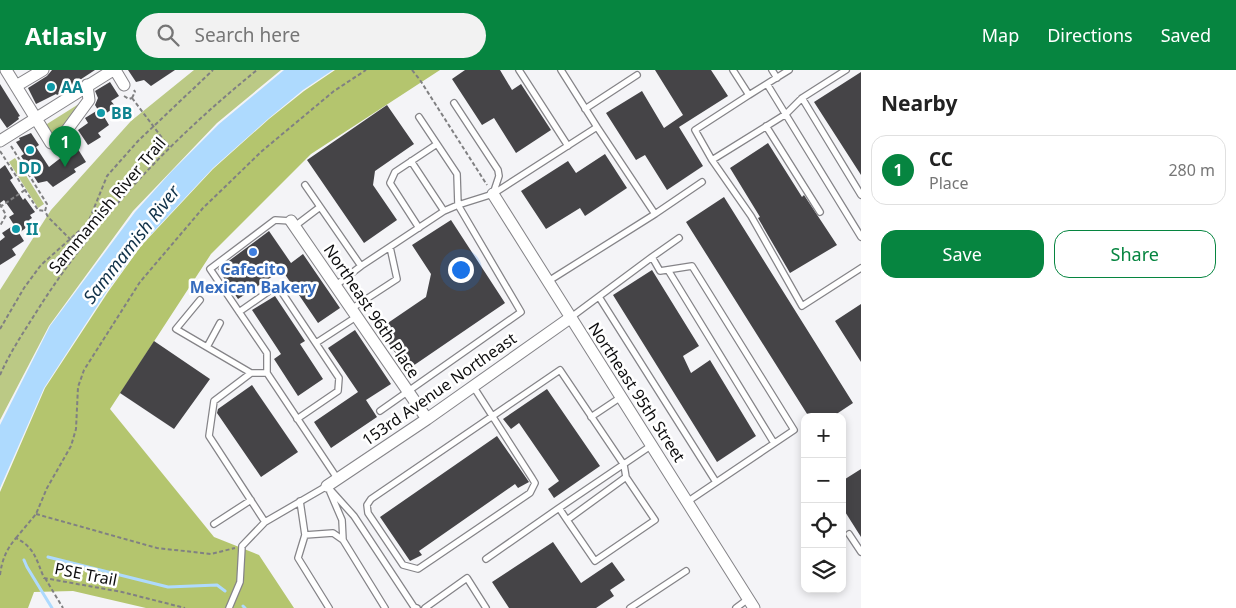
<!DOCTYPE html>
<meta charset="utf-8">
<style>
:root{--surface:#fff;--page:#f2f2f2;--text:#222;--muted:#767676;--line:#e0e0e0;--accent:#068540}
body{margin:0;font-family:"Noto Sans",sans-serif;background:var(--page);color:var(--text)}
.controls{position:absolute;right:15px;bottom:15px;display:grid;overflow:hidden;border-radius:10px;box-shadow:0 2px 8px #0003}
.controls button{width:45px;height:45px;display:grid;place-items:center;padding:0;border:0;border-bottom:1px solid var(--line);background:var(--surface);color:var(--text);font:25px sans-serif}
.you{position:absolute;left:460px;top:199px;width:18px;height:18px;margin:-12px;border:4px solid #fff;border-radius:50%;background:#1a73e8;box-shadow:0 0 0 8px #1a73e833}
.badge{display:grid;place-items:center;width:32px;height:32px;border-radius:50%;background:var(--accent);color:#fff;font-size:16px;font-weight:700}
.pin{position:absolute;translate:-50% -41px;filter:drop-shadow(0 1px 2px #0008)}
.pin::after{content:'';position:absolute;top:26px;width:18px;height:15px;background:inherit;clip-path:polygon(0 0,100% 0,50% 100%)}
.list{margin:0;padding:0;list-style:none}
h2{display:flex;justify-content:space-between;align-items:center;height:65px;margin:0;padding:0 20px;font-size:21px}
h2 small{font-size:16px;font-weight:400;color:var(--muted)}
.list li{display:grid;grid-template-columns:32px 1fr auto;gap:15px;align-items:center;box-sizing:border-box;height:70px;margin:0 10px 10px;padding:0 10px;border:1px solid var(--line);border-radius:15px}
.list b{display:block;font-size:19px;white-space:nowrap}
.list p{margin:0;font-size:16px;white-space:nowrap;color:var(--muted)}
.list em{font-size:16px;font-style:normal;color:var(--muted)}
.actions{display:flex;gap:10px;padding:15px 20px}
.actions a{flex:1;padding:11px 0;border:1px solid var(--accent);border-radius:15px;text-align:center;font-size:18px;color:var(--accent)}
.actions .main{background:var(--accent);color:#fff}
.icon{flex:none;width:28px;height:28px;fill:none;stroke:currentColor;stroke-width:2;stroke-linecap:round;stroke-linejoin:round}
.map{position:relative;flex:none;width:861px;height:538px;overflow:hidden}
header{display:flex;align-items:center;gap:30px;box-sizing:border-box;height:70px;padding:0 25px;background:var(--accent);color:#fff}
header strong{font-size:24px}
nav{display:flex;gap:28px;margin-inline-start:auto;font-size:18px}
.search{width:350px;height:45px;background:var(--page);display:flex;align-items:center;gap:12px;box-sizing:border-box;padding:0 18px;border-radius:28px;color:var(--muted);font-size:19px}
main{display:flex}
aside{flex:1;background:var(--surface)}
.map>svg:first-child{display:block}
.green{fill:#bbc985}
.forest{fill:#b4c56e}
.water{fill:#aedafe}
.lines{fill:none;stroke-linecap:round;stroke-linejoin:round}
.stream{stroke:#aedafe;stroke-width:3}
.building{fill:#454447}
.service-casing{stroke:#858488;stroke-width:8}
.minor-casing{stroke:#858488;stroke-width:13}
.path{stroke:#808082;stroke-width:2;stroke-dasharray:4 2.5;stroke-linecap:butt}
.service{stroke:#fff;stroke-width:5.5}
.minor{stroke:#fff;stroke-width:11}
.culture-dot{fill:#0f9aa8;stroke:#fff;stroke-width:2}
.shop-dot{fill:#3f7fe0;stroke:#fff;stroke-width:2}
.labels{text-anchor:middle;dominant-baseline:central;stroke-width:5;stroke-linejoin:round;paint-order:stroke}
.culture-label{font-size:16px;font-weight:bold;fill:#0d838f;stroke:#fff;text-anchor:start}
.street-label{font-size:16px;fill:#0d0d0e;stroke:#fff}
.shop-label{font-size:16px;font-weight:bold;fill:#366cbe;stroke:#fff}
.water-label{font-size:18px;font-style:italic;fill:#103148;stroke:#fff}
</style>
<header>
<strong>Atlasly</strong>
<div class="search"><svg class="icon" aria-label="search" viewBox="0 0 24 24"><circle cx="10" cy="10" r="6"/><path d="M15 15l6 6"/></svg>Search here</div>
<nav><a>Map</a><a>Directions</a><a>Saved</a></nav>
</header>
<main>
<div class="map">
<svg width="861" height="538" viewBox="0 0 861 538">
<rect width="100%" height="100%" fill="#f4f4f7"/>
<path class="green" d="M194 0H281L217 53 133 141 49 256 0 350V220L51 140 131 51Z
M82 32 60 62 54 63 48 61 47 54Z
M15 88 44 134 38 138 9 92Z"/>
<path class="forest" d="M335 0H440L311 84 211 184 110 339 214 467 259 485 294 538H146L73 521 34 522 28 538H0V422L45 318 108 222 141 176 213 99 269 49 304 21Z"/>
<path class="water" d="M284 0H333L303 20 268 49 213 98 141 175 107 221 44 318 0 418V355L50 256 135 142 171 102 219 54Z"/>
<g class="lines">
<path class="stream" d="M48 487 168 517 217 515 225 521
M24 490 27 497 52 538
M243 536 245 538"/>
</g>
<path class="building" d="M52 0H95L57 25 56 24 36 34 28 18 47 6Z
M128 0H175L151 16 144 10 136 12Z
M465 0H500L512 20 521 14 551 60 516 83 494 48 482 55 452 9Z
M655 0H711L728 26 679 57 703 96 667 120 645 85 636 90 606 43 642 21 664 58 683 45Z
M861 2V105L814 32Z
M110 12 119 26 111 31 116 37 103 45 109 55 98 63 101 67 88 75 78 60 88 53 85 48 98 40 95 35 98 28 95 21Z
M0 14 20 46 18 47 19 49 7 58 0 48Z
M387 35 414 74 375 101 373 115 397 150 364 173 307 90Z
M31 63 39 75 36 77 49 97 76 76 86 92 74 99 76 102 53 117 47 111 38 113 21 86 24 84 16 72 20 70 19 68Z
M768 73 802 127 804 125 837 175 790 203 758 148 760 147 730 98Z
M605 84 627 118 585 146 580 138 546 159 521 121 568 91 576 103Z
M5 95 13 108 10 110 23 130 25 128 35 142 30 145 32 148 29 150 31 154 19 163 24 171 12 179 16 185 0 195V171L5 167 2 163 14 155 9 147 14 144 4 130 0 133V99Z
M724 127 853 333 832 347H809L686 152Z
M451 150 505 233 407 300 379 259 426 227 431 204 412 175Z
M269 161 291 193 303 184 340 238 318 253 282 200 238 229 218 199Z
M652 200 699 276 683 286 691 303 710 290 756 366 717 392 613 225Z
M275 226 305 271 300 274 323 309 298 326 274 289 281 284 252 240Z
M861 234V292L835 251Z
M355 260 391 314 366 330 377 347 331 378 314 352 358 322 328 278Z
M154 271 210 309 174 359 120 323Z
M252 315 298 382 261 407 217 343 218 339Z
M547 319 600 396 554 428 548 419 559 411 519 353 511 359 503 349Z
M497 366 529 412 518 418 515 414 419 481 422 485 410 491 380 447Z
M861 399V467L842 437V411Z
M553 472 581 513 612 492 625 510 610 520 614 526 596 538H509L492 512Z"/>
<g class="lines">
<g class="service-casing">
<path id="service" d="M519 0 568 76
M733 0 749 25 695 60 712 90 786 44 802 28 846 0
M772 0 777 8
M767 14 861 167
M749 25 789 0
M802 28 861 125
M454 33 498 100 499 106 493 124
M585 39 637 5
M766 56 820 142
M597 57 655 144 702 112
M712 90 751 146 802 236 861 198
M411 91 444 141
M305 115 361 196 335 216
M291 151 275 150 210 199 267 283V303L337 408
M295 156 320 137
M419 158 390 113 395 102 437 74
M652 187 679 168
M361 196 444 141 458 135 457 104 419 47
M668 200 774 373
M547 212 655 144
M599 227 716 412
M200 230 176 259 251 303
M351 239 397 209 390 177
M239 242 272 219 279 218 339 308 338 321 297 349
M570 248 652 187 660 201 692 196 794 360 687 432
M316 273 356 247
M207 277 220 253
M473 316 532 408 535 413 530 423 418 499 403 495 368 443 367 435 371 429 560 300 624 395 626 407 567 450 595 491 655 450 626 407
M380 341 521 242 458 135 493 124 597 57 561 0
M591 347 621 327
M327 416 354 446 414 537 417 538
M330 422 342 450 343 470 385 538
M300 431 305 465
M559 438 652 375
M265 452 209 366 214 331 251 303H267
M214 454 251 430
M849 464 861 482
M486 489 559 438 567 450
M229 538 240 512 242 476 265 452 327 416
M329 538 298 488 305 465 333 463 343 470
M425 538 467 508 486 538
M630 538 686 501
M736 538 748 529"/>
</g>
<g class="minor-casing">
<path id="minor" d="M6 0 51 73 64 64 89 30 87 15
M115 0 124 15
M16 16 43 0
M0 71 113 0
M493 124 754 538
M291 151 427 349
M327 416 427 349 570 248"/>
</g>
<path class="path" d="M412 0 420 10 487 115
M124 26 129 29 132 28
M132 28 169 77
M132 28 135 22 134 20
M11 76 47 134 45 141 48 147 80 179
M0 81 38 140 45 141
M0 134 6 145 0 156
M0 137 25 120
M0 259 24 218 41 195 88 153 107 106 138 71 213 0
M0 305C11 280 27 257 42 233 100 144 175 66 257 0
M36 444 157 478 211 484 235 478
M16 468 36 444 47 418 71 376 76 359 78 317 84 300 140 212 203 138 262 81 334 21 366 0
M0 505C2 490 6 480 16 468 35 478 36 489 44 508L122 522 185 538
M45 508 63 538"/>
<use href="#service" class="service"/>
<use href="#minor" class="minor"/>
</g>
<g class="culture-dot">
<circle cx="51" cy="17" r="5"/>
<circle cx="101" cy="43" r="5"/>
<circle cx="30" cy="80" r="5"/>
<circle cx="16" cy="159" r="5"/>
</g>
<circle class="shop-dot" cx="253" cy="182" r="5"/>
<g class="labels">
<g class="culture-label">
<text x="61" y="17">AA</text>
<text x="111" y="43">BB</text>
<text x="30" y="98" text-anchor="middle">DD</text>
<text x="26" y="159">II</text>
</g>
<g class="street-label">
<text transform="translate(107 135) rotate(-50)">Sammamish River Trail</text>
<text transform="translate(372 241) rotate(56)">Northeast 96th Place</text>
<text transform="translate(439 319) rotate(-35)">153rd Avenue Northeast</text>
<text transform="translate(637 322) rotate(57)">Northeast 95th Street</text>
<text transform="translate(86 504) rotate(11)">PSE Trail</text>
</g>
<g class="shop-label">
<text x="253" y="199">Cafecito<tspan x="253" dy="18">Mexican Bakery</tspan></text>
</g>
<g class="water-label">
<text transform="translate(131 174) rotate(-52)">Sammamish River</text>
</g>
</g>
</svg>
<div class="controls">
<button>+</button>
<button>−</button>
<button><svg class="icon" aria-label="locate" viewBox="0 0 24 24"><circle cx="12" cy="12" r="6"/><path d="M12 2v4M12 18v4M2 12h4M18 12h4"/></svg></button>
<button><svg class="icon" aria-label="layers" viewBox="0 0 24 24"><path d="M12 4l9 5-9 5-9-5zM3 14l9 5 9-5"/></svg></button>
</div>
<div class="you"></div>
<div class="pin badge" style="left:65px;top:97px">1</div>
</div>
<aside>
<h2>Nearby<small></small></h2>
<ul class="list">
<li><span class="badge">1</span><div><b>CC</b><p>Place</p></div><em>280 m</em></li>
</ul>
<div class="actions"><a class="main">Save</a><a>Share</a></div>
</aside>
</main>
